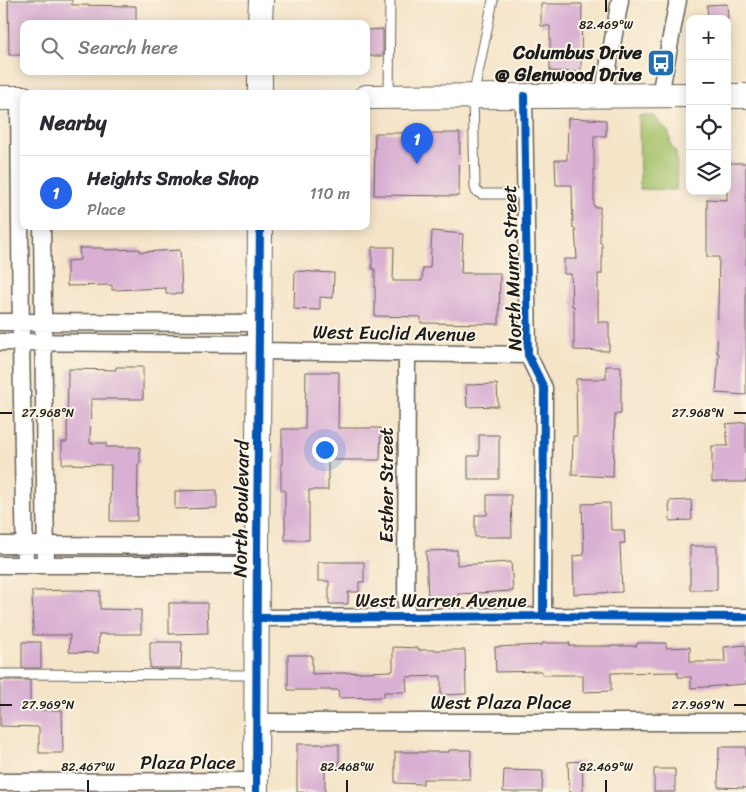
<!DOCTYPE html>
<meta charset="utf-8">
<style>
:root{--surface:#fff;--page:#f7f7f7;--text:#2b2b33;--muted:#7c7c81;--line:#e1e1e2;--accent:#2563eb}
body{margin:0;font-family:Sriracha,sans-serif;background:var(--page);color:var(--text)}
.controls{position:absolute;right:15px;top:15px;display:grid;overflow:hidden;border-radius:10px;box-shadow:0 2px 12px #0003}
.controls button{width:45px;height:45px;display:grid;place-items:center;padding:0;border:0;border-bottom:1px solid var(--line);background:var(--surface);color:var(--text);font:25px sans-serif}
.you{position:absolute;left:324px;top:449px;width:18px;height:18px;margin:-12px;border:4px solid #fff;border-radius:50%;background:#1a73e8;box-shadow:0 0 0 8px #1a73e833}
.badge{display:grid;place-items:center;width:32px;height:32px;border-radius:50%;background:var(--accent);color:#fff;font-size:16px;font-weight:700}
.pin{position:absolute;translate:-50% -41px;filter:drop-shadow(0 1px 2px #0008)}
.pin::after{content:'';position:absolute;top:26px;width:18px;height:15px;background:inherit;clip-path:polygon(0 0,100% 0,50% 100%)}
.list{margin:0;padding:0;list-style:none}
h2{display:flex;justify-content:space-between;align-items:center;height:65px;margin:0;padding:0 20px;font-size:21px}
h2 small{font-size:16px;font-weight:400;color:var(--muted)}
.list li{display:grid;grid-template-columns:32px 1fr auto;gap:15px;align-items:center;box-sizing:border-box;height:75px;padding:0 20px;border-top:1px solid var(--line)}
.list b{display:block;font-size:19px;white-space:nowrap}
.list p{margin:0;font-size:16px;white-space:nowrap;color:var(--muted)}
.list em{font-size:16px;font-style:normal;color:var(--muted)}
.icon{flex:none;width:28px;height:28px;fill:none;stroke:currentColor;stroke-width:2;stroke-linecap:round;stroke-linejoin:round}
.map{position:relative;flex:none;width:746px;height:792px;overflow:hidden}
.search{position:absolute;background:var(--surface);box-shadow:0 2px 12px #0003;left:20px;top:20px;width:350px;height:55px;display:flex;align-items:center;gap:12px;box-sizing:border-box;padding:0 18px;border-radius:10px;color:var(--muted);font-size:19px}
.panel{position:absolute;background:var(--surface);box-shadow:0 2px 12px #0003;left:20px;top:90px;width:350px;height:140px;border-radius:10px}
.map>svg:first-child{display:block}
.green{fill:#a2c068;stroke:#5f6e42}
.building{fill:#d9b0d3}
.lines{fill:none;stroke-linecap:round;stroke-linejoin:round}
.lane-casing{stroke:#686258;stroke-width:11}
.street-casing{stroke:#686258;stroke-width:19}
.secondary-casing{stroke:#686258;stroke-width:26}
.lane{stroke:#fff;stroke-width:9}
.street{stroke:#fff;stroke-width:16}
.secondary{stroke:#fff;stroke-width:24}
.cycleway-casing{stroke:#fcf5e5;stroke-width:11}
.cycleway{stroke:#0057b8;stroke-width:8}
.ticks{fill:none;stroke:#1c1c1c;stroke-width:2}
.labels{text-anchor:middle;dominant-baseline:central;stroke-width:4;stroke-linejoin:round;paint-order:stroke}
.poi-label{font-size:19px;font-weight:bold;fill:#1c1c1c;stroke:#fcf5e5;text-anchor:end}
.street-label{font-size:19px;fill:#1c1c1c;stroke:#fcf5e5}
.ticks-label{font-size:12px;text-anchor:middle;fill:#1c1c1c;stroke:#fcf5e5;stroke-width:4;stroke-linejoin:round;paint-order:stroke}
</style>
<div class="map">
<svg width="746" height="792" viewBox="0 0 746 792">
<rect width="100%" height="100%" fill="#fcf5e5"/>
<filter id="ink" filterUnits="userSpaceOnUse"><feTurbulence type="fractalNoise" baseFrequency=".02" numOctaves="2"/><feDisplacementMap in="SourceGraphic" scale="10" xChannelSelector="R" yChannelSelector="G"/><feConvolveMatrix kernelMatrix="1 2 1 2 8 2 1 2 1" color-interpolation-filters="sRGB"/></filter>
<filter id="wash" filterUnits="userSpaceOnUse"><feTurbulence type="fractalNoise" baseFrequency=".0096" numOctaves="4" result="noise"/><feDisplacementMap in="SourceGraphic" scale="20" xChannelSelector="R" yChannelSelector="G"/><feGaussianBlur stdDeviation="1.12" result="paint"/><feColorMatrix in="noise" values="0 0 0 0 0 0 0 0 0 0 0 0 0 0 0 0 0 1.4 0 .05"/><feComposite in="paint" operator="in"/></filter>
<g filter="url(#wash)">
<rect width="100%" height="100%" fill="#f5e4c8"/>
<path class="green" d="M639 116H654L669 133 671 146 676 152 677 164 676 190 640 189Z"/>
<g id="blocks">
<path class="building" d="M8 0H72V5L136 6V24H24V55H9Z
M541 4H582L581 72 550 71V26H541Z
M727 4 728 19H708L707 5Z
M383 29V56H366V30Z
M568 118 606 120V136H594V207H600V243H602V274H598V322H609V351L574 350V306H572L571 274H564V259H577L575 228H573L572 185H556L555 160H567Z
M375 133H460L459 196 374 195Z
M727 163H746V395L716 393 719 353H717L719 257H707V199L727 200Z
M432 231 463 234 461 273H500L499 324 421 323V317L375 316V269H372V247H394L393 281H422L423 268H430Z
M79 248H104V250L140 249V252L180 250 182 294H166V288L112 290V285L67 286V261L80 260Z
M295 271 334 273 333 298 320 297V310L294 309Z
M606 366H621V414H615L613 477 572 475 573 436H577L576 379H606Z
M116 367H143V399H91L90 443H106V447H140V464H138L137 521H110L111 465 62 464V442H67L68 369 116 370Z
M306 372H339L338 428H381L380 460H328V490H309V540H285V490H281V464H282V429H305Z
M497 384 498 406 467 407 466 385Z
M746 422V482H712V446H728L726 424Z
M479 435H499V479H468V456H479Z
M217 490V508L175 509V491Z
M487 495H511L512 537H475V515H487Z
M691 500 692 520 670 521 669 501Z
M610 503 611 530H624L625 543H620L622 592 574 594 573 556 584 555 582 504Z
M690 546H717V590H690Z
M457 550V565L511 562 513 591 458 594V598L428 600 426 551Z
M318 562H364V582H359V592H348V604H329V581H318Z
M75 590 100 591V609L141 610V634H99L98 653 69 652 70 635H33L32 591Z
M169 603H207L208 633 169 634Z
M22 642H41V668H22Z
M150 642H182L181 668H150Z
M542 643H570L569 646H637V643H666V648L690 647V662H725L724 647 746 645V684L691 688V677H678V672L611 673V691L583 692V675H542V671L496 672 495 647 542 645Z
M393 647 419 648V650H465L466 694 441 695V676L406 677 407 692H384V697L339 698 338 690H288V655H312V674L393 671Z
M0 680H30V710H62L63 753H39V727L0 726Z
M297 744H339V768H325V792H297Z
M719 747H746V788L718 787Z
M449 750H471L470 779H423V784L395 783V752H449Z
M582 761 583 792H569L568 762Z
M654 769H675V792H654Z
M504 770 543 771 542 792H503Z"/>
</g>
</g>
<g filter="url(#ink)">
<use href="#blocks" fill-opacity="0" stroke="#686258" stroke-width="1"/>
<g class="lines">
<g class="lane-casing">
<path id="lane" d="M493 0 473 97 475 187 476 191 481 194H525
M389 97 390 0
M0 674 256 675"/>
</g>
<g class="street-casing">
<path id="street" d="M660 95 678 0
M524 96 528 355 544 388 543 616
M603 96 620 0
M19 98 21 343 25 565
M42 226 46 565
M0 322 259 323
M0 342 259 344
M259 351 528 355
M0 545 257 546
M0 565H257
M406 617 407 353
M257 618 543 616 746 617
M257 722H746
M0 782 256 781"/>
</g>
<g class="secondary-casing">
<path id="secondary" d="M260 24 261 0
M260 94V71
M727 96H746
M366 97 690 95
M0 98H24
M256 792 257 546 260 226"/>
</g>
<use href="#lane" class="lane"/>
<use href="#street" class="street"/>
<use href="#secondary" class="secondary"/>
<g class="cycleway-casing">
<path id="cycleway" d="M524 96 528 355 544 388 543 616
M257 618 543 616 746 617
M256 792 257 546 260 226"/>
</g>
<use href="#cycleway" class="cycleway"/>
</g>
</g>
<path class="ticks" d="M606 0V12M0 413H12M734 413H746M0 705H12M734 705H746M88 780V792M347 780V792M606 780V792"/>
<defs>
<g id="bus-square" transform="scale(1.4375)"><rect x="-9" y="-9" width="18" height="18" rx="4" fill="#1f6fb2" stroke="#fcf5e5"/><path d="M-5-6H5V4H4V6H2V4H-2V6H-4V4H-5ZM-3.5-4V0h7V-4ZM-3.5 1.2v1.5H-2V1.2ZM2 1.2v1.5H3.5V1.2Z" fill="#fff"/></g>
</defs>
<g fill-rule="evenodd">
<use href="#bus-square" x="661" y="63"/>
</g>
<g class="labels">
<g class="poi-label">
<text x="642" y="52">Columbus Drive<tspan x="642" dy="22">@ Glenwood Drive</tspan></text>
</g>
<g class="street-label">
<text transform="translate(512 268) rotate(-92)">North Munro Street</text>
<text transform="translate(394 333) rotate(1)">West Euclid Avenue</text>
<text transform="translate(386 485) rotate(-90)">Esther Street</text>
<text transform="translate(241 509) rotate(-89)">North Boulevard</text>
<text x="441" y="600">West Warren Avenue</text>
<text x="501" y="702">West Plaza Place</text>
<text x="188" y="762">Plaza Place</text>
</g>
</g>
<g class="ticks-label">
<text x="606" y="29">82.469°W</text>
<text x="698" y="417">27.968°N</text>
<text x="48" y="417">27.968°N</text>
<text x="48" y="709">27.969°N</text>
<text x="698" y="709">27.969°N</text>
<text x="88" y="771">82.467°W</text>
<text x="347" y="771">82.468°W</text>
<text x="606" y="771">82.469°W</text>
</g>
</svg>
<div class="controls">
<button>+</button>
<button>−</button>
<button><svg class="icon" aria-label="locate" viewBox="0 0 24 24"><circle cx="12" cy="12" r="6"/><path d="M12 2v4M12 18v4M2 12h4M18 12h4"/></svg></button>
<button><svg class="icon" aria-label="layers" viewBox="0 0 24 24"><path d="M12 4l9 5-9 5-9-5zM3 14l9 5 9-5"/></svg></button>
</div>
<div class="you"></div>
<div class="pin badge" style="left:417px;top:164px">1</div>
<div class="search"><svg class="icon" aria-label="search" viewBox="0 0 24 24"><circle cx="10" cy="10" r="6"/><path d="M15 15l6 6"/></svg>Search here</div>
<section class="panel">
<h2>Nearby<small></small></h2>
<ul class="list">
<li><span class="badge">1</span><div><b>Heights Smoke Shop</b><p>Place</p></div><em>110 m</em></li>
</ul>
</section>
</div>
